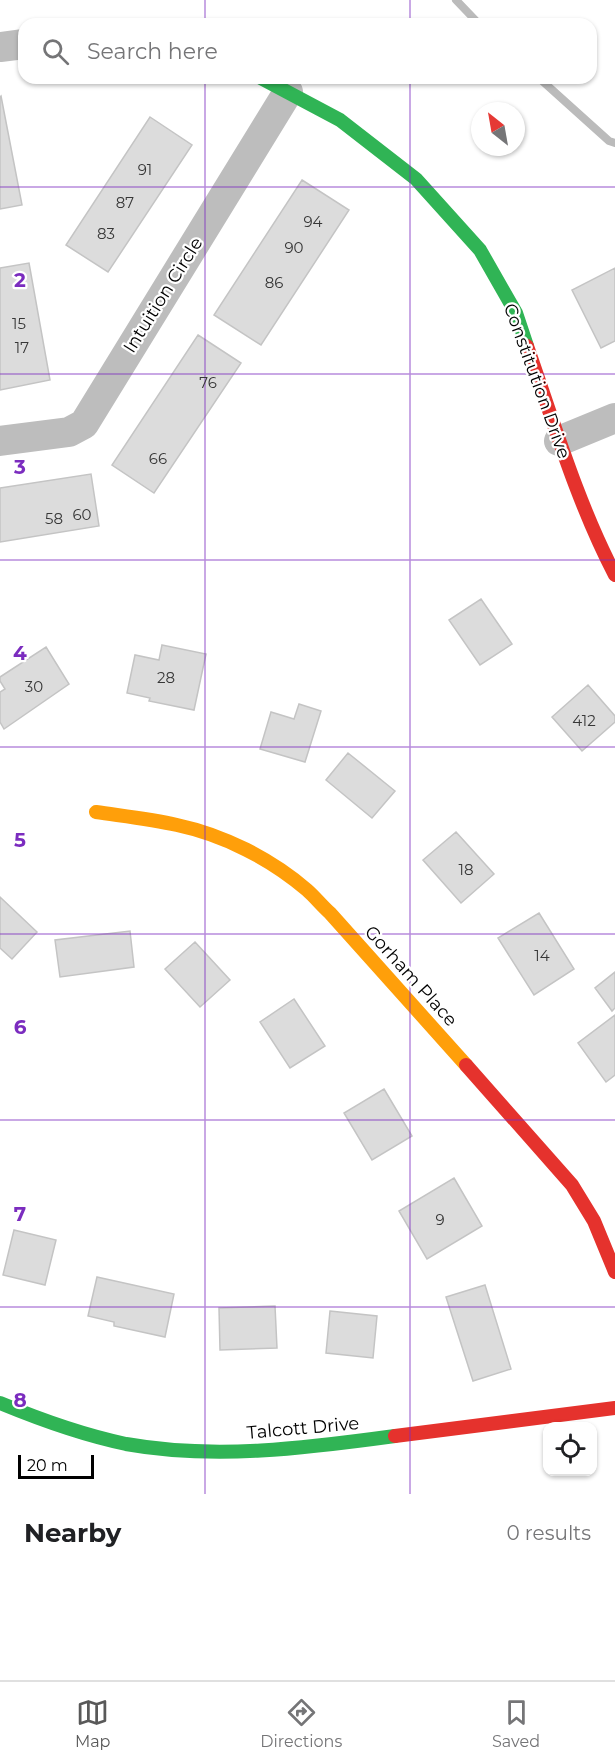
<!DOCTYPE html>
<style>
:root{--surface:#fff;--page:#f6f6f6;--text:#202124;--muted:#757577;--line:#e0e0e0;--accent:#595959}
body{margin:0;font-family:Montserrat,sans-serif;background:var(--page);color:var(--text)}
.controls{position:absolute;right:18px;bottom:18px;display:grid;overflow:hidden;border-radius:12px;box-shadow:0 2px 4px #0004}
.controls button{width:54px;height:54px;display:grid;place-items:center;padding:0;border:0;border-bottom:2px solid var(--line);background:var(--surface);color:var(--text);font:30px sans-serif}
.compass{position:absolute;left:471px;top:102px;width:54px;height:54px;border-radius:50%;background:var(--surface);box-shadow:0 2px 4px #0004;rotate:329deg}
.scale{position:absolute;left:18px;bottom:15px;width:76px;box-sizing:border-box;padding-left:6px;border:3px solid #000;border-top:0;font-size:16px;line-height:21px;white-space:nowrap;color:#000;-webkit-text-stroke:4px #fff;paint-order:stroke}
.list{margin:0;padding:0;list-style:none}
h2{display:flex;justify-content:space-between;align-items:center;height:78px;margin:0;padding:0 24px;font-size:26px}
h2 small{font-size:20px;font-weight:400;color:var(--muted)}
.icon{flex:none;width:33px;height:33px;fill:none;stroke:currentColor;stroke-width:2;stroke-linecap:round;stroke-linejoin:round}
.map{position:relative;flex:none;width:615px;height:1494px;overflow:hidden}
.search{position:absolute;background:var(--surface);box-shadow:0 2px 4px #0004;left:18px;right:18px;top:18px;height:66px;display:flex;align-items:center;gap:15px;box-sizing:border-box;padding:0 21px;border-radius:18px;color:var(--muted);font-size:22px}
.sheet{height:186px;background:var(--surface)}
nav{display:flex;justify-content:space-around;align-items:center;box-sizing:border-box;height:84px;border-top:2px solid var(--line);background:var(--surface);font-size:16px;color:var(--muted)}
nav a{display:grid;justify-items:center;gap:3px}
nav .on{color:var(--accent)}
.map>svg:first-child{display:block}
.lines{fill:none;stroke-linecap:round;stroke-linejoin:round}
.stream{stroke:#bbb;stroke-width:8}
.building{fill:#dcdcdc;stroke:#c4c4c4;stroke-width:1.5}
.street{stroke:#bdbdbd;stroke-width:30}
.fast{stroke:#30b455;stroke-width:14}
.slow{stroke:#ff9f0a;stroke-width:14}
.jam{stroke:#e5322d;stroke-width:14}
.grid{fill:none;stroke:#7b2cbf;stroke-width:1.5;stroke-opacity:0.55}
.labels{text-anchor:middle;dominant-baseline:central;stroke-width:4.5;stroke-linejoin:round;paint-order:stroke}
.number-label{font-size:15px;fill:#373737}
.street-label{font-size:18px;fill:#000;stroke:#fff}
.grid-label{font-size:20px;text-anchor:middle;font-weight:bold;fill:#7b2cbf;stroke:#fff;stroke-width:4.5;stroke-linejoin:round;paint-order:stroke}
</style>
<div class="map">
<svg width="615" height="1494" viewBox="0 0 615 1494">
<rect width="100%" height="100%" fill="#fff"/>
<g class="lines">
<path class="stream" d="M456 0 479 24
M539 78 609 141 615 143"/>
</g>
<path class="building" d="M1 96 22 205 0 209V97Z
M150 117 192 145 108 272 66 245Z
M302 180 349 210 261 345 214 315Z
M29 263 50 380 0 390V268Z
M615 268V341L601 348 572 290Z
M198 335 241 363 154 493 112 465Z
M91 474 99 526 0 542V488Z
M481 599 512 644 480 665 449 620Z
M162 645 206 654 194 710 149 701 150 698 127 693 135 655 159 660Z
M46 647 69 684 4 729 0 722V692L5 689 0 681V677Z
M588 685 615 716V722L582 751 552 717Z
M299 704 321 711 305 762 260 749 271 712 294 719Z
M348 753 395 791 372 818 326 780Z
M456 832 494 874 461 903 423 860Z
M0 897 37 932 12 959 0 948Z
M539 913 574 969 534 995 498 938Z
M130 931 134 967 60 977 55 940Z
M195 942 230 980 200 1007 165 969Z
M615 972V1008L612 1011 595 988Z
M294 999 325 1046 290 1068 260 1022Z
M615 1015V1075L606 1082 578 1043Z
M384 1089 412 1136 372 1160 344 1113Z
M454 1178 482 1226 427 1259 399 1211Z
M14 1230 56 1240 45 1285 3 1275Z
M97 1277 174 1294 165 1337 114 1326V1322L88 1316Z
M485 1285 511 1369 473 1381 446 1297Z
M275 1306 277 1348 220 1350 219 1308Z
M330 1311 377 1316 373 1358 326 1353Z"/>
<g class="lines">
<path class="street" d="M0 47 24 44
M0 441 69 432 84 424 288 92
M559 441 615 418"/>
<path class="fast" d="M261 78 340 120 416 179 480 250 516 313 527 346
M0 1403C41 1420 83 1435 126 1444 215 1460 307 1448 395 1436"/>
<path class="slow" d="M96 812C123 816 151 819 177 825 224 835 271 859 307 890 315 897 322 906 330 913L466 1065"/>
<path class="jam" d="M527 346C554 423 577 502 615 575
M466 1065 572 1185 594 1221 615 1272
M395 1436 615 1408"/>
</g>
<path class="grid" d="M205 0V24M410 0V24M205 78V1494M410 78V1494M0 187H615M0 374H615M0 560H615M0 747H615M0 934H615M0 1120H615M0 1307H615"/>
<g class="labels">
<g class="number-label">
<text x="145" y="169">91</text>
<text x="125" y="202">87</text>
<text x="313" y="221">94</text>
<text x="106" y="233">83</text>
<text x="294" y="247">90</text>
<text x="274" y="282">86</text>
<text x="19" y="323">15</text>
<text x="22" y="347">17</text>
<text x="208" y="382">76</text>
<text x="158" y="458">66</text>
<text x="82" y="514">60</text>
<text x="54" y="518">58</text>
<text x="166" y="677">28</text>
<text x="34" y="686">30</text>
<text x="584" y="720">412</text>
<text x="466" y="869">18</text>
<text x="542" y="955">14</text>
<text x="440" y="1219">9</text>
</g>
<g class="street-label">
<text transform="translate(163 295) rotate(-58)">Intuition Circle</text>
<text transform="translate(537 381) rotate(70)">Constitution Drive</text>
<text transform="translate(411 976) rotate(48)">Gorham Place</text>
<text transform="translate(303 1428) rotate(-5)">Talcott Drive</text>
</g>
</g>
<g class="grid-label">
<text x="20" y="287">2</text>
<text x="20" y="474">3</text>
<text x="20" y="660">4</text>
<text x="20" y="847">5</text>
<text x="20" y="1034">6</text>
<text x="20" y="1221">7</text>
<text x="20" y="1407">8</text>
</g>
</svg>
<div class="controls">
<button><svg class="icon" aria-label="locate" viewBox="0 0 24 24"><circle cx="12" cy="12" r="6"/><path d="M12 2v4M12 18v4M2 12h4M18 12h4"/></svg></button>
</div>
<svg class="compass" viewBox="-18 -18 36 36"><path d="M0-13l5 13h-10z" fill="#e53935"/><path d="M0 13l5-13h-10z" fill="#757577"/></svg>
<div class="scale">20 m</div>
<div class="search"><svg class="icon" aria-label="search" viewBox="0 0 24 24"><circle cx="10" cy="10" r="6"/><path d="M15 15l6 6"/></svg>Search here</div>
</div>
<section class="sheet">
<h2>Nearby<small>0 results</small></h2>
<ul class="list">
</ul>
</section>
<nav>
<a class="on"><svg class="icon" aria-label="map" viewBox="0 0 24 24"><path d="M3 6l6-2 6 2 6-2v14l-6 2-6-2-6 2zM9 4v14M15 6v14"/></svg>Map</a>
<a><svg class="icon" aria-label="directions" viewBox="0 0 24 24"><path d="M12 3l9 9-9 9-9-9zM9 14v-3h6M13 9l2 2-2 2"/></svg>Directions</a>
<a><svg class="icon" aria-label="saved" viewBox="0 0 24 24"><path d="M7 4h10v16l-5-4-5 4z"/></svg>Saved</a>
</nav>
